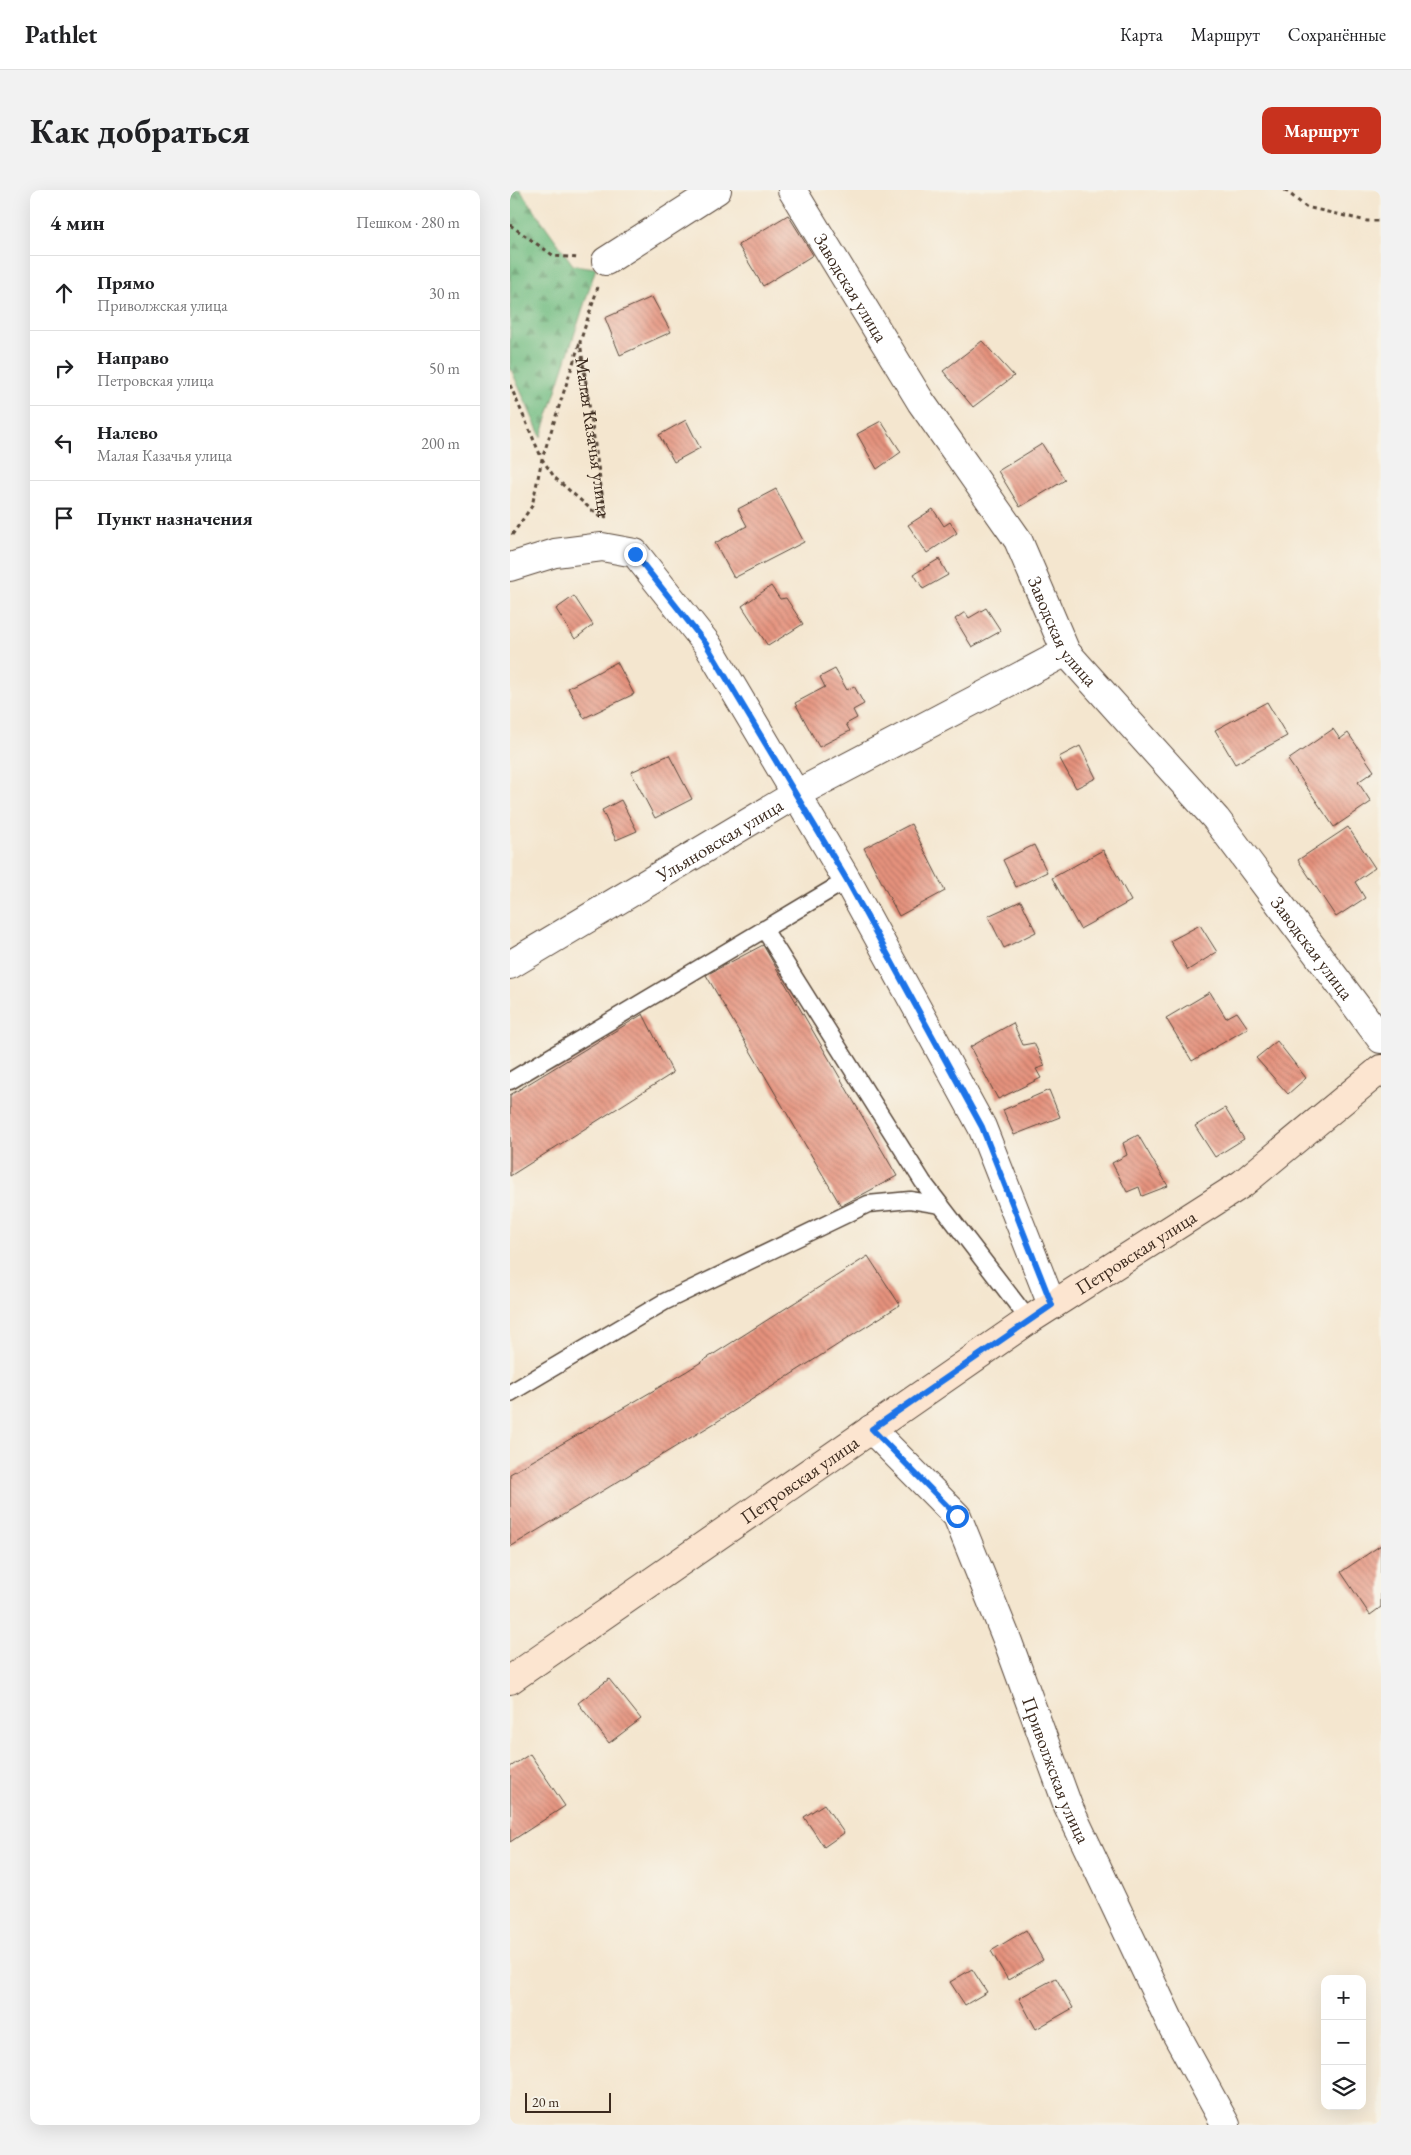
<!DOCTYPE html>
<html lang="ru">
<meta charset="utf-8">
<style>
:root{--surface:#fff;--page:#f2f2f2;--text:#202124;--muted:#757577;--line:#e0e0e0;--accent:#c8321e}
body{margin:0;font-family:"EB Garamond",serif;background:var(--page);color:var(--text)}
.controls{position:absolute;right:15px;bottom:15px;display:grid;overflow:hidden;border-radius:10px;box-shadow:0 5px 20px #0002}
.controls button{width:45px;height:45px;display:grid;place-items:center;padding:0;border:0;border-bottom:1px solid var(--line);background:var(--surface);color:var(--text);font:25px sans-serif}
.scale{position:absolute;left:15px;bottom:12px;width:86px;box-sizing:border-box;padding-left:5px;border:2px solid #3b2a1e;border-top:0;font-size:14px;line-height:18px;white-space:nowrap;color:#3b2a1e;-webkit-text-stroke:4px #f7f3e8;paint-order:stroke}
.stop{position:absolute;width:15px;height:15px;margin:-11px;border:4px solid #1a73e8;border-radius:50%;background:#fff}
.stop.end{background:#1a73e8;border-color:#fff;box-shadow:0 1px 5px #0008}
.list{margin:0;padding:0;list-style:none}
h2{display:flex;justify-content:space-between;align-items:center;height:65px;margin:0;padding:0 20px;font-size:21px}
h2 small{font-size:16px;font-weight:400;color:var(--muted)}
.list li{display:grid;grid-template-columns:32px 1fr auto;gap:15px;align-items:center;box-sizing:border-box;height:75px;padding:0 20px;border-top:1px solid var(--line)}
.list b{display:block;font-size:19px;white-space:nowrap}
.list p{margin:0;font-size:16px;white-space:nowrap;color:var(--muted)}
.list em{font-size:16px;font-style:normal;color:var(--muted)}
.icon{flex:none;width:28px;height:28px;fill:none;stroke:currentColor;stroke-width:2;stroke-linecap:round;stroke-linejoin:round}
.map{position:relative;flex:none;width:871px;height:1935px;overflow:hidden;border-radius:10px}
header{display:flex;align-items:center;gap:30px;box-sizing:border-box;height:70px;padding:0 25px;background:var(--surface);border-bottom:1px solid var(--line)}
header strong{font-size:24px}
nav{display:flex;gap:28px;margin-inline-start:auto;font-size:18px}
.intro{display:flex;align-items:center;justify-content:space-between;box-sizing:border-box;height:120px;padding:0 30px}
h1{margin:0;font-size:35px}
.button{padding:12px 22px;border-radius:10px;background:var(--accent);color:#fff;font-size:18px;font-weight:700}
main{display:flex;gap:30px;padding:0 30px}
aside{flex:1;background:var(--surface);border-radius:10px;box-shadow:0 5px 20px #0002}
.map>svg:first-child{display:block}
.forest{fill:url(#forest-firs);stroke:#587451}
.building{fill:url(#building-back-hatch)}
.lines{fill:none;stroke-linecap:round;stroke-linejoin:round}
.lane-casing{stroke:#574639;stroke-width:19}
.street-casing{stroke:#574639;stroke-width:30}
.secondary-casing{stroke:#574639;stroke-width:30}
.path{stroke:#574639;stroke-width:3;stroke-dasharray:4 4;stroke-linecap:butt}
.lane{stroke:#fff;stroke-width:16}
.street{stroke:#fff;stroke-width:28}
.secondary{stroke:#fce5d0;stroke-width:28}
.route{stroke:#1a73e8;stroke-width:6}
.labels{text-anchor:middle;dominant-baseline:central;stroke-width:4;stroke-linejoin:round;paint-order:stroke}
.street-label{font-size:19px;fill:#3b2a1e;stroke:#f7f3e8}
</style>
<header>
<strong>Pathlet</strong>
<nav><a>Карта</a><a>Маршрут</a><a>Сохранённые</a></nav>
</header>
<div class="intro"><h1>Как добраться</h1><a class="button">Маршрут</a></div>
<main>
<aside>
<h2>4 мин<small>Пешком · 280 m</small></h2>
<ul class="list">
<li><svg class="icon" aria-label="ahead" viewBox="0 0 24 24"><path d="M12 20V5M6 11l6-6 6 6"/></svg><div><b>Прямо</b><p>Приволжская улица</p></div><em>30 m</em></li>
<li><svg class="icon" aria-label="right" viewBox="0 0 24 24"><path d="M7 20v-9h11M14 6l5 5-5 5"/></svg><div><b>Направо</b><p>Петровская улица</p></div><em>50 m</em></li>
<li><svg class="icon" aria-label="left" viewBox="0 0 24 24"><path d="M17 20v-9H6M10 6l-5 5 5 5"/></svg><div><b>Налево</b><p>Малая Казачья улица</p></div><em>200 m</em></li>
<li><svg class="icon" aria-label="arrive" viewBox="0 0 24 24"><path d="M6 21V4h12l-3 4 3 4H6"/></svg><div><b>Пункт назначения</b></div></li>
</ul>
</aside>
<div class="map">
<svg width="871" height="1935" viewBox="0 0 871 1935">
<defs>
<pattern id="forest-firs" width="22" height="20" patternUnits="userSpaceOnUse" patternTransform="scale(1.25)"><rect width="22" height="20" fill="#74be84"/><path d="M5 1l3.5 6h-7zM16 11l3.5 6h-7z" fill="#609b6b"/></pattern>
<pattern id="building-back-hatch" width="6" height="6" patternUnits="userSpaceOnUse" patternTransform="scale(1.25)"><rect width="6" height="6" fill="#e5927d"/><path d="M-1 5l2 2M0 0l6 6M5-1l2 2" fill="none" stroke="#b76"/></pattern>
</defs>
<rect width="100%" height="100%" fill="#f7f3e8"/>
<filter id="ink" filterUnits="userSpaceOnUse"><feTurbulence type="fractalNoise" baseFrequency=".02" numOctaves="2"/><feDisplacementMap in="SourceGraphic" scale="10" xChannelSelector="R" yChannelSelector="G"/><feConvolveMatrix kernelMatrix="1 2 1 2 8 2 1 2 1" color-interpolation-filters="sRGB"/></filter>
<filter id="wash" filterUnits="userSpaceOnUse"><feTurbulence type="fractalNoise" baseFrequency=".0096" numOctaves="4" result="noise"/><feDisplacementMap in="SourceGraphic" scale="20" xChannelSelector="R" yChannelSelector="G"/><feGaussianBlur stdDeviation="1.12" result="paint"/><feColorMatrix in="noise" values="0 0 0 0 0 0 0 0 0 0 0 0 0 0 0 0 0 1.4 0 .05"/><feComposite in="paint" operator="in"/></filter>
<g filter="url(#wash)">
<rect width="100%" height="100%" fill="#f4e6cf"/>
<path class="forest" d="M0 0H10L63 75 86 78 31 247 0 177Z"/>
<g id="blocks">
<path class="building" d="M278 25 303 65 253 96 228 55Z
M142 107 161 142 110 165 95 128Z
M472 151 504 186 463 217 433 181Z
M176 230 190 258 164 272 149 245Z
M371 231 391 262 367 279 347 244Z
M532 254 555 290 510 317 488 281Z
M266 299 294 352 224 388 205 353 237 336 228 319Z
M423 319 434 336 440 332 447 343 417 363 398 335Z
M429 369 438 385 413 399 404 384Z
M261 396 270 409 276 408 293 434 258 456 232 416Z
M64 406 83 435 65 449 46 419Z
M476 418 491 441 462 457 445 429 455 422 459 428Z
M107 472 124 504 74 528 58 498Z
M325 479 337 500 344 496 354 514 343 520 347 528 336 534 340 541 309 557 285 513 315 497 310 487Z
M757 512 777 546 725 574 705 540Z
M823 539 830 549 838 543 864 581 848 592 861 612 824 637 778 570Z
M570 556 586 588 566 598 549 567Z
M159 565 182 609 145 628 121 582Z
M111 610 127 641 106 650 92 620Z
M401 634 435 701 389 726 354 658Z
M838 637 865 678 845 692 855 708 826 727 788 670Z
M524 655 537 682 506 697 493 670Z
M593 660 621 711 570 739 542 688Z
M511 711 526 742 494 758 478 726Z
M690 735 707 762 678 780 660 751Z
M253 755 387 986 331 1016 196 785Z
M700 802 716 828 727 822 738 838 682 871 656 828Z
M133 824 163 883 0 986V905Z
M503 833 513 855 524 853 535 876 526 879 531 888 488 909 460 857Z
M767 851 796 888 778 904 746 868Z
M539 900 550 927 504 945 493 920Z
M715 918 734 949 705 967 685 936Z
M628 945 658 996 632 1006 629 997 617 1002 602 973 617 965 613 953Z
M358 1066 390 1115 208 1231 0 1357V1284L177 1181Z
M871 1355V1417L860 1425 831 1382Z
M99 1489 131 1529 99 1553 68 1513Z
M20 1564 55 1616 0 1652V1577Z
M314 1614 334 1643 314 1657 294 1627Z
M516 1740 533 1770 498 1790 481 1761Z
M462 1779 477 1802 455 1815 440 1792Z
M546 1788 563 1818 526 1839 509 1808Z"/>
</g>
</g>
<g filter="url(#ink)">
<use href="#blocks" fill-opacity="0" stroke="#574639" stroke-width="1"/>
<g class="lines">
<g class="lane-casing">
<path id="lane" d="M254 739 413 992 519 1130
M0 891 337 690
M0 1203 154 1112 358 1014 400 1010 431 1015"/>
</g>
<g class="street-casing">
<g id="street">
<path id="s2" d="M282 0 411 212 508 350 556 462 706 629 871 849"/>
<path d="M96 71 207 0"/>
<path d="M0 377 45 363 92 357 125 363 197 454 337 690 472 937 542 1115"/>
<path id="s3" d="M0 775 286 604 556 462"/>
<path id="s4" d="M361 1239 447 1326 498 1452 558 1616 663 1838 716 1935"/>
</g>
</g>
<g class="secondary-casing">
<g id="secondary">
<path id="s5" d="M0 1490 519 1130 732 994 871 879"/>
</g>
</g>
<g class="path">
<path d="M775 0 796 17 857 31H871"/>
<path d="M0 35 44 66 70 68"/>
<path id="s1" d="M88 97 70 152 96 331"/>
<path d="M0 195 32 269 45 288 91 328"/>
<path d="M2 345 22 316 32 269 70 152"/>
</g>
<use href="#lane" class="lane"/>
<use href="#street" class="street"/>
<use href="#secondary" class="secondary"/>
</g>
</g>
<g class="lines" filter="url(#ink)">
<path class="route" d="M125 364 196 454 337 690 472 937 542 1115 362 1239 447 1326"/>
</g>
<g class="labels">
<g class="street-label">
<text stroke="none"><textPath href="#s2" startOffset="114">Заводская улица</textPath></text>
<text stroke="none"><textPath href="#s1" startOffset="154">Малая Казачья улица</textPath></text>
<text stroke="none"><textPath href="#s2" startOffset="519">Заводская улица</textPath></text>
<text stroke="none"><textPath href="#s3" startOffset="244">Ульяновская улица</textPath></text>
<text stroke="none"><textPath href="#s2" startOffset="924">Заводская улица</textPath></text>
<text stroke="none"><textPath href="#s5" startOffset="758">Петровская улица</textPath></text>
<text stroke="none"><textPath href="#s5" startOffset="352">Петровская улица</textPath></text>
<text stroke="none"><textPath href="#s4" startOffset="395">Приволжская улица</textPath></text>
</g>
</g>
</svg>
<div class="controls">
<button>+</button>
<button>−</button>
<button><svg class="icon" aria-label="layers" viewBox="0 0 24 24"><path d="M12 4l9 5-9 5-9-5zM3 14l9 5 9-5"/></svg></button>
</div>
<div class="scale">20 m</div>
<div class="stop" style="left:447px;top:1326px"></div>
<div class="stop end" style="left:125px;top:364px"></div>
</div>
</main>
